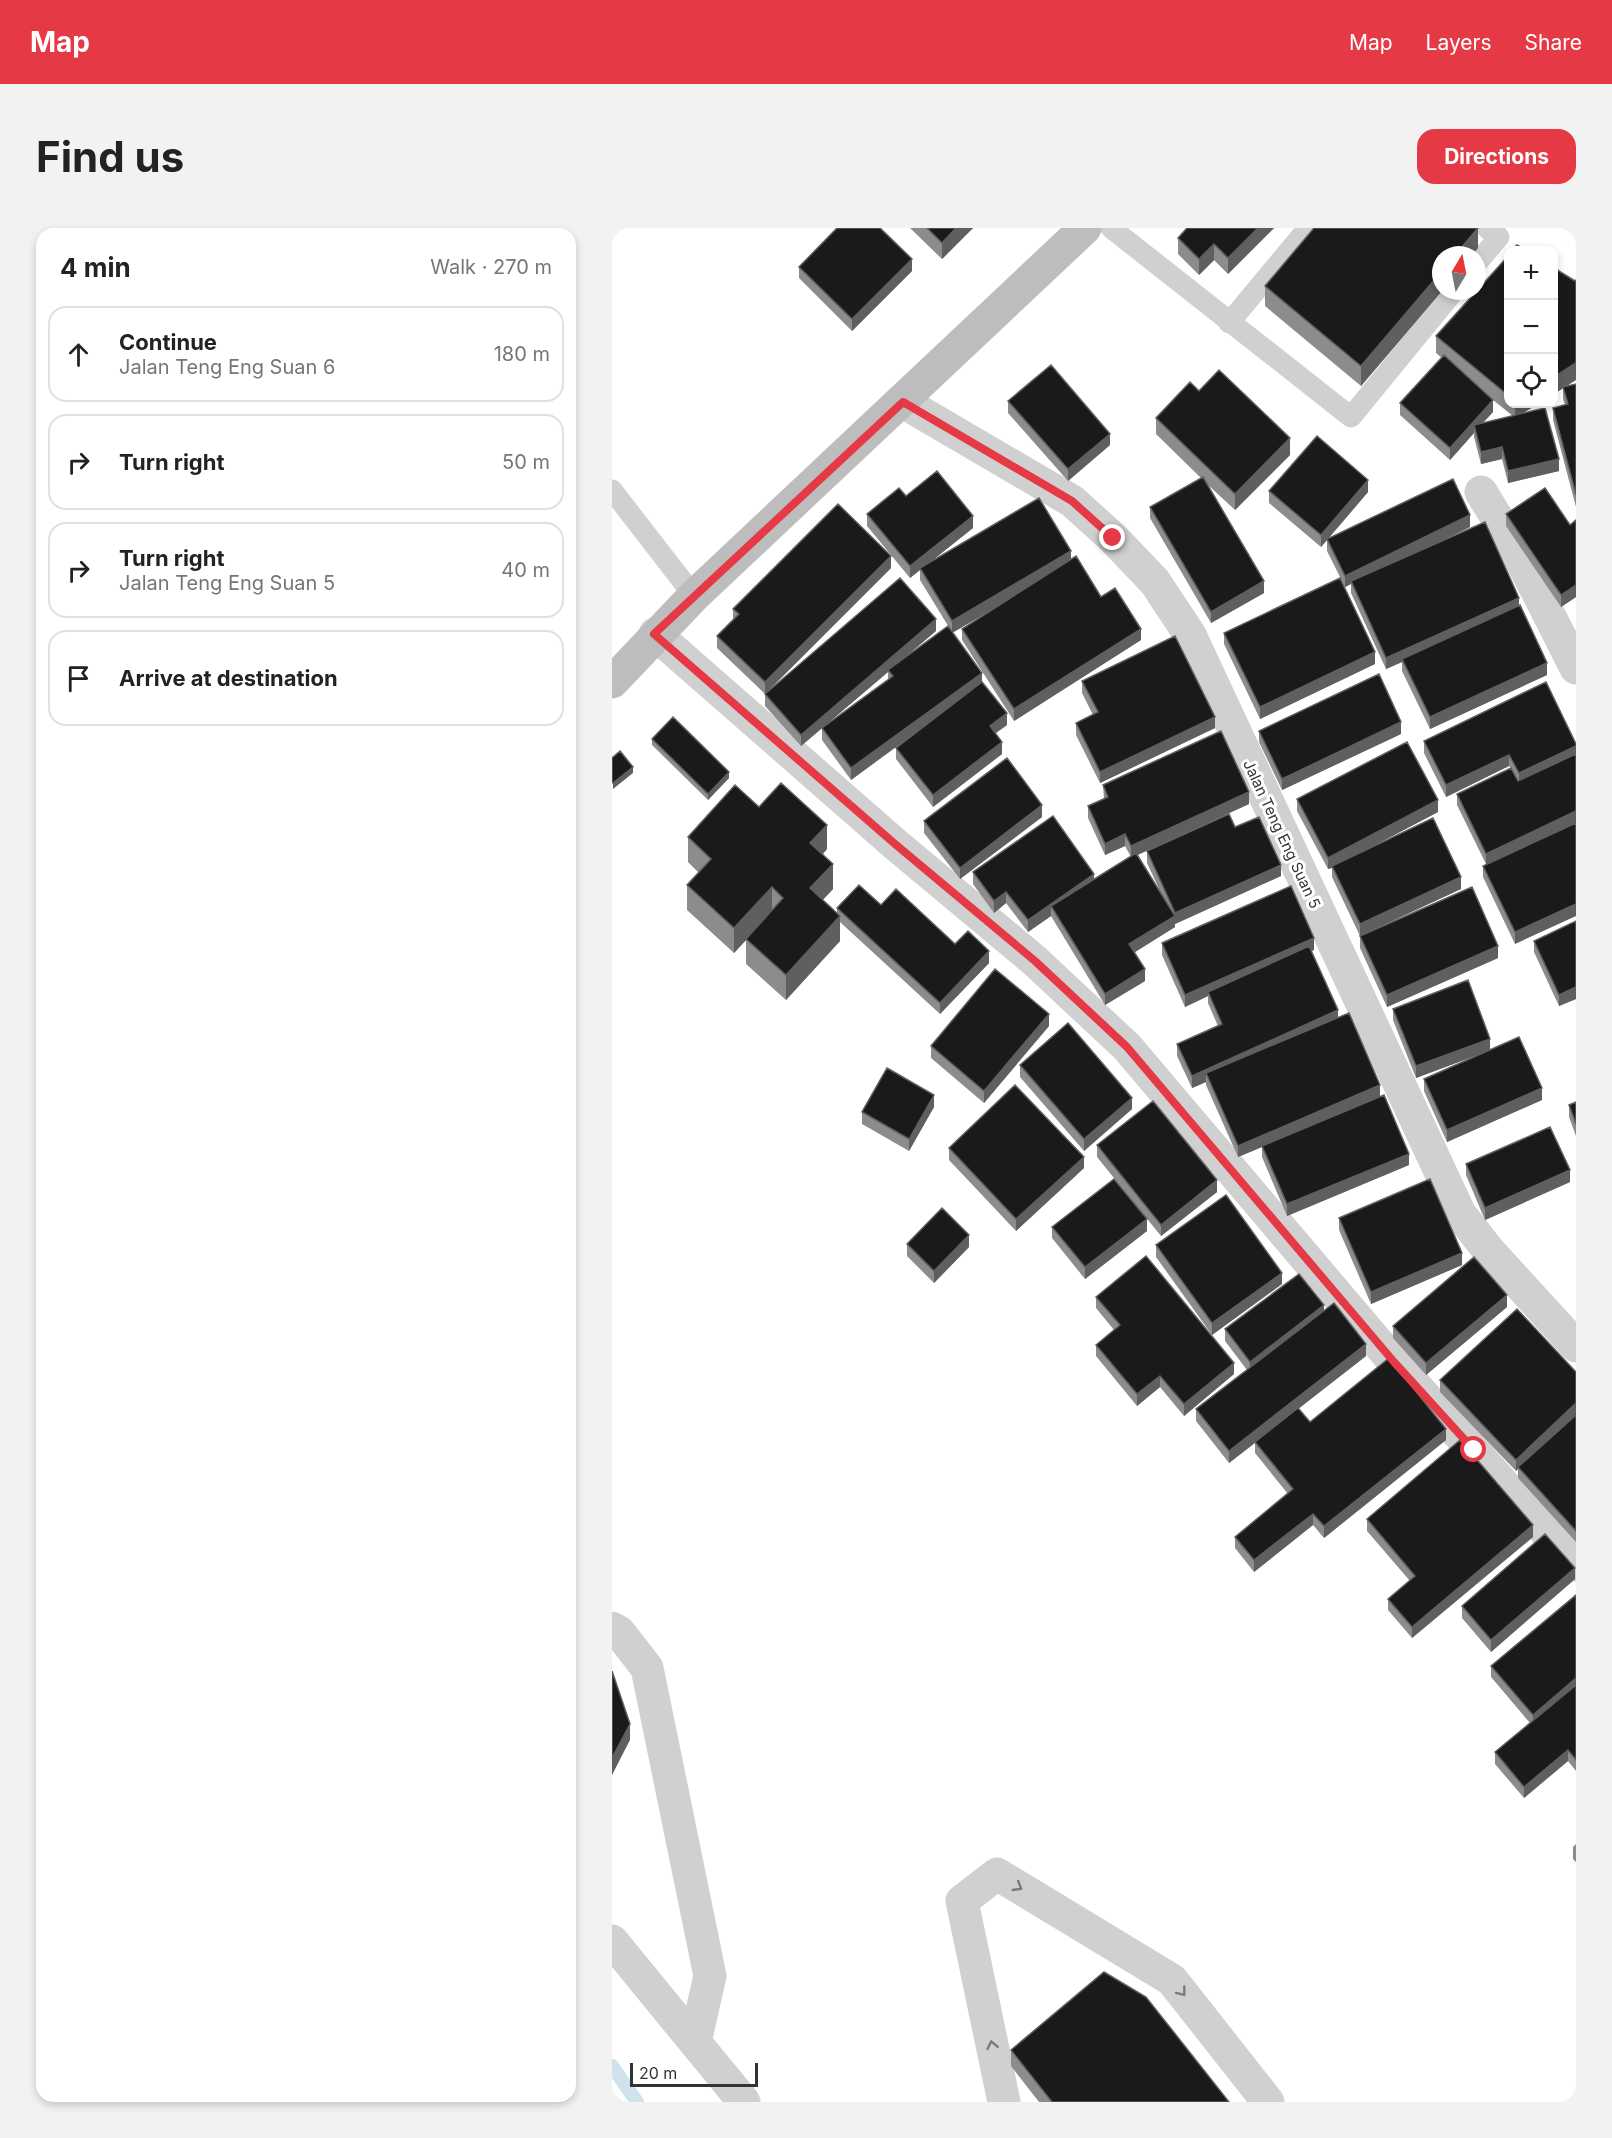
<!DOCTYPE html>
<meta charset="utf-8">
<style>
:root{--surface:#fff;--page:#f2f2f2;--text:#222;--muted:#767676;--line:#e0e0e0;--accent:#e63946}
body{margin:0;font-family:Inter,sans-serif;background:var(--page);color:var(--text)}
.controls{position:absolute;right:18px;top:18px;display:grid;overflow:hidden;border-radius:12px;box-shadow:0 3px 9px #0003}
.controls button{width:54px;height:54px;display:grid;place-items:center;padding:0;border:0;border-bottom:2px solid var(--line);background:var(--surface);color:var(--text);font:30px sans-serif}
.compass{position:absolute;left:820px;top:18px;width:54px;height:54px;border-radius:50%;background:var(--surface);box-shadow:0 3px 9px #0003;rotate:10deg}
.scale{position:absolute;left:18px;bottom:15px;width:128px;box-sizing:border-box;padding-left:6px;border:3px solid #333;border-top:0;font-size:16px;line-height:21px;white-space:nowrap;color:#333;-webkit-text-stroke:4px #fff;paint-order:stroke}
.stop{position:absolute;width:18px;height:18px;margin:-14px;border:4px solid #e63946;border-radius:50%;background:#fff}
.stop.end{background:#e63946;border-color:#fff;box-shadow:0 2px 6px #0008}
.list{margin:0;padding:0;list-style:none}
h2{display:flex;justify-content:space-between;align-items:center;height:78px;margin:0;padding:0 24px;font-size:26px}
h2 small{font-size:20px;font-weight:400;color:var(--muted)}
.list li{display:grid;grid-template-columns:39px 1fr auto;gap:18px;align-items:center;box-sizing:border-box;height:96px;margin:0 12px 12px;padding:0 12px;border:2px solid var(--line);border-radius:18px}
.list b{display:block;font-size:22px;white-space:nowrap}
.list p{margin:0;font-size:20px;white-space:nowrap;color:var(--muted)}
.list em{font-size:20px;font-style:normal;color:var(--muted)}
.icon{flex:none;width:33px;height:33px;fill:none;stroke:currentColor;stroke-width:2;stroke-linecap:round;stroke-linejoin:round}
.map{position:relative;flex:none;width:964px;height:1874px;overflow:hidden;border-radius:18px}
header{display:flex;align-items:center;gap:36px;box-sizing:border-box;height:84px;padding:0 30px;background:var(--accent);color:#fff}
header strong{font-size:28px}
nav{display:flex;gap:33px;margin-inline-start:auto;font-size:21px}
.intro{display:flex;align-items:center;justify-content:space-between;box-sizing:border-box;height:144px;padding:0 36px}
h1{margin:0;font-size:42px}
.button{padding:15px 27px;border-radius:18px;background:var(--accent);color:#fff;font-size:21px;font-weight:700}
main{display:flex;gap:36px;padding:0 36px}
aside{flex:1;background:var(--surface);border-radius:18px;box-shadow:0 3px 9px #0003}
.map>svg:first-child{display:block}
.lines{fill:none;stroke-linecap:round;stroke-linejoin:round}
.stream{stroke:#cfe2ee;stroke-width:14}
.lane{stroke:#d0d0d0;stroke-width:21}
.street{stroke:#d0d0d0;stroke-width:33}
.secondary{stroke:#bdbdbd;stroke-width:33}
.wall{fill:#8c8c8c;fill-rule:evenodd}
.shaded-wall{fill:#5f5f5f}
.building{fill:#1a1a1a;stroke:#5f5f5f;stroke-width:1.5}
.oneway{stroke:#7a7a7a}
.route{stroke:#e63946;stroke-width:8}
.labels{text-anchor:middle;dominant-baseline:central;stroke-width:6;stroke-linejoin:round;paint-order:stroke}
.street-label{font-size:15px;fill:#333;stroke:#fff}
</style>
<header>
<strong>Map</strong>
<nav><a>Map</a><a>Layers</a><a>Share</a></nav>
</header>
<div class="intro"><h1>Find us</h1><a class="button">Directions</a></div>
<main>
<aside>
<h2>4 min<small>Walk · 270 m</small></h2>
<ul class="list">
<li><svg class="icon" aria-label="ahead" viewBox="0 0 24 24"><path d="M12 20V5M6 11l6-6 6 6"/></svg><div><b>Continue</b><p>Jalan Teng Eng Suan 6</p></div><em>180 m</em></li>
<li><svg class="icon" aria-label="right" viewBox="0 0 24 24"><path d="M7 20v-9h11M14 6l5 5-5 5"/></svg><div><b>Turn right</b></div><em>50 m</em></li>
<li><svg class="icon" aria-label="right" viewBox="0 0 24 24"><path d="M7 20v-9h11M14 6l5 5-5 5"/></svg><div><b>Turn right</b><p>Jalan Teng Eng Suan 5</p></div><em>40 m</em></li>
<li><svg class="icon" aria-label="arrive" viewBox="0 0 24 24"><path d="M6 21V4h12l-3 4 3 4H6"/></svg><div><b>Arrive at destination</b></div></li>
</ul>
</aside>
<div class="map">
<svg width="964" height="1874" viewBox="0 0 964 1874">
<rect width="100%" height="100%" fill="#fff"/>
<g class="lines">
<path class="stream" d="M0 1838 25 1874"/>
<path class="lane" d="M499 0 739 189 842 63
M865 35 887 9 875 0
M617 95 696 0
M0 262 82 368"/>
<path class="street" d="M291 174 460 273 501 310 543 354 578 407 848 986 877 1023 964 1118
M869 264 901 316 964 440
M43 406 283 616 423 733 515 819 782 1134 964 1337
M0 1400 7 1404 35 1440 98 1748 83 1814
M0 1713 132 1874
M392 1874 350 1673 385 1646 560 1752 656 1874"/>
<path class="secondary" d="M0 454 82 368 473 0"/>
</g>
<path class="wall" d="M298 0H361L330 31Z
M662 0 616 46 602 32 587 47 566 26V10Z
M866 20 749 158 653 78V58Z
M897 27V176H926L909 186 947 243 896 255 890 231 869 236 862 209V205L838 232 788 187V175L830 130 824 125V108ZM881 172 901 188 871 195 881 184Z
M187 39 300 43 240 103 187 50Z
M942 40 963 53 964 52V152L953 159 964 156V279L941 192V180L953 177 951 171V160L942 166Z
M587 163 678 227 623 282 594 255 652 365 599 395 538 290V279L589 250 544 206V190Z
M396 173 498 217 456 253 396 185Z
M657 263 756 264 716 311 858 299 817 319 907 378 935 447 818 501 790 443V434L774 441 739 365V356L733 359 715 323V312L709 319 657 275Z
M294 268 361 300 316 336 459 331 489 369 529 412 402 493 350 412V401L389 376 340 405 395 497 384 505 390 526 321 579 284 531V520L304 504 239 552 210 512V500L276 452V444L189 518 153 478V466L324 403 293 429 338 401 308 352V342L298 350 255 298V286Z
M894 286 958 297 964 292V369L949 379 894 298Z
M279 340 153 466 105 420V408L121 391V381Z
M612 405 763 436 648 491 612 416Z
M470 453 603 500 488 555 464 507V495L481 487 470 465Z
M934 454 903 716 871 649V638L874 636 845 577V566L899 540 897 538 834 569 812 525V513Z
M647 503 789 506 670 562 647 514Z
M40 511 117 550 96 572 40 517Z
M491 557 637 576 525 627 548 663 535 635V623L623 599 669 648 563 696V699L522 724 533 753 493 777 439 688 416 704 394 675 382 685 361 656V644L482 651 519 629 513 618 493 627 476 590V578L492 571Z
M685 571 826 584 754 622 849 661 751 706 886 730 775 779 748 720V708L720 649V640L716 641 685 583Z
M147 579 215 621 211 626 221 661 211 672 225 685V680L269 677 343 716 377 735 328 786 228 694V713L174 772 134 736V712L122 725 75 682V657L87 645 76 634V609Z
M430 589 348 651 312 605V593Z
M964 693V771L947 778 922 724V713Z
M550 715 702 722 699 723 726 789 768 869 797 937 675 988 650 929V919L626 929 594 857V854L580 860 565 828V816L606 798 596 775V768L573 779 550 727Z
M781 781 878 822 930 872 835 914 812 863V851L877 823 804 850 781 792Z
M437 798 372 875 319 830V818Z
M408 837 520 881 472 923 408 849Z
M964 874V908L957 889V877Z
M322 879 297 923 250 896V884Z
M485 917 605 964 549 1008 485 929Z
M337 920 472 940 404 1003 337 932Z
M854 936 958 954 873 992 854 947Z
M727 990 850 1037 759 1076 727 1002Z
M440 999 535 1003 473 1051 440 1010Z
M295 1016 357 1019 322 1055 295 1028Z
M544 1017 670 1056 600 1107 544 1029Z
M484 1069 622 1146 572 1188 548 1159 525 1178 484 1128V1117L502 1102 484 1080Z
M895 1079 814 1147 781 1110V1098Z
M712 1082 754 1128 687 1180 698 1194 834 1212 712 1310 701 1297 642 1344 623 1320V1309L676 1266 643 1225V1215L617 1235 584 1193V1181L635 1142 613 1113V1101Z
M964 1144V1314L906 1250V1241L904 1243 828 1164V1152Z
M755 1291 921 1309 800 1410 776 1382V1371L798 1353 755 1303Z
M963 1351 879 1424 850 1390V1378Z
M964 1367V1543L956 1533 912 1570 883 1536V1524L918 1495 879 1449V1438Z
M964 1616V1634L961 1631V1619Z
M399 1822 617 1874H427L399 1838Z"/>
<path class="shaded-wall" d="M344 0H361L330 31V15Z
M646 0H662L616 46V30Z
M866 0V20L860 27H843Z
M602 16V32L587 47V31Z
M300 31V43L240 103V91Z
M829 44V63H830L749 158V138Z
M964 135V152L942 166V149Z
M881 172V184L863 203 862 197V205L838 232V220Z
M903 176H926L903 190Z
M498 206V217L456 253V241Z
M678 210V227L623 282V266Z
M890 219V231L869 236V224Z
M947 231V243L896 255V243Z
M756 252V264L709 319V307Z
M858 287V299L740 356 739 353V356L733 359V348Z
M361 288V300L298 350V338Z
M459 323V335L340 405V393Z
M279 328V340L153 466V454Z
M652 353V365L599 395V384Z
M964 357V369L949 379V367Z
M907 370V382L790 431V434L774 441V430Z
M324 391V403L277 443 276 442V444L189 518V507Z
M529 401V412L402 493V481Z
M763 424V436L648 491V479Z
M935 435V447L818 501V489Z
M370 445V456L239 552V540Z
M395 485V497L378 509V498Z
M603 489V500L488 555V544Z
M789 494V506L670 562V551Z
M390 514V526L321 579V567Z
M964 518V530L907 557V545Z
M897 527V538L834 569V557Z
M21 539V545L1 561V555Z
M117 544V550L96 572V566Z
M637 564V576L519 630V618Z
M826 572V584L721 639 720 638V640L716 641V630Z
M430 577V589L348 651V640Z
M964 583V595L874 638V626Z
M215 597V621L198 640V615Z
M513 606V618L493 627V616Z
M221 636V661L198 685V660Z
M669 637V648L563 696V699L517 728V716L563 688V685Z
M482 646V658L439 678V688L416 704V692Z
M849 649V661L748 708V696Z
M160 659V684L122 725V700Z
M394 664V675L382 685V673Z
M964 676V688L903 716V704Z
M228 688V713L174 772V747Z
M702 710V722L598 768 596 764V768L573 779V767Z
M886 718V730L775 779V767Z
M377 723V735L328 786V775Z
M533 741V753L493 777V766Z
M964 759V771L947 778V767Z
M726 782V794L594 845V854L580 860V848Z
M437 786V798L372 875V863Z
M878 811V822L804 850V838Z
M768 857V869L626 929V918Z
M930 860V872L835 914V902Z
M322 867V879L297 923V911Z
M520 870V881L472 923V911Z
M797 926V937L675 988V976Z
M472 929V940L404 1003V991Z
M958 942V954L873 992V980Z
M605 952V964L549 1008V997Z
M535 991V1003L473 1051V1039Z
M357 1007V1019L322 1055V1043Z
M850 1025V1037L759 1076V1064Z
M670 1045V1056L600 1107V1095Z
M895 1067V1079L814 1147V1135Z
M712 1077V1089L638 1146V1134Z
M754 1116V1128L617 1235V1223Z
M622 1135V1146L572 1188V1176Z
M548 1148V1159L525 1178V1166Z
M964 1175V1187L906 1239V1241L904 1243V1232Z
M834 1201V1212L712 1310V1298Z
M701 1286V1297L642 1344V1332Z
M921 1297V1309L800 1410V1399Z
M963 1340V1351L879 1424V1412Z
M964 1450V1462L921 1499V1487Z
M18 1496V1512L0 1547V1530Z
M956 1522V1533L912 1570V1559Z"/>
<path class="building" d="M225 0H268L300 31 240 91 187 39Z
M315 0H344L330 15Z
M575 0H646L616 30 602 16 587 31 566 10Z
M702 0H866L843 27H829V44L749 138 653 58Z
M905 17 914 22H900Z
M897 27V168L824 108Z
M942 40 963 53 964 52V135L942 149Z
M832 127 881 172 838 220 788 175Z
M439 137 498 206 456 241 396 173Z
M607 142 678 210 623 266 544 190 578 154 587 163Z
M964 156V267L941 180 956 176 951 159Z
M933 180 947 231 896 243 890 219 869 224 862 197Z
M705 208 756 252 709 307 657 263Z
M325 243 361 288 298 338 255 286 287 260 294 268Z
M591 249 652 353 599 384 538 279Z
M841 251 858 287 733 348 715 311Z
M933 260 958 297 964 292V357L949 367 894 286Z
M427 270 459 323 340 393 308 340Z
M226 276 279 328 153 454 105 408 127 386 121 381Z
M873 294 907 370 774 430 739 353Z
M464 328 489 369 503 360 529 401 402 481 350 401Z
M288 350 324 391 189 507 153 466Z
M728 350 763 424 648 479 612 405Z
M908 377 935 435 818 489 790 431Z
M336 398 370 445 239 540 210 500 281 448 276 442Z
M563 408 603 489 488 544 464 495 486 484 470 453Z
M767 446 789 494 670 551 647 503Z
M370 454 395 485 378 498 390 514 321 567 284 520Z
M934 454 964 516V518L907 545 897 527 834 557 812 513Z
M61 489 117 544 96 566 40 511Z
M609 503 637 564 519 618 513 606 493 616 476 578 496 569 491 557Z
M795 514 826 572 716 630 685 571Z
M8 523 21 539 1 555 0 554V530Z
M964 526V583L874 626 845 566 899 540 906 553Z
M395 530 430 577 348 640 312 593Z
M169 555 215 597 198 615 221 636 198 660 228 688 174 747 134 711 171 670 160 659 122 700 75 657 99 631 76 609 123 557 147 579Z
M617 586 623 599 647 589 669 637 563 685 535 623Z
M441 588 482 646 416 692 394 664 382 673 361 644Z
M821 590 849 649 748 696 720 638Z
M964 595V676L903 704 871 638Z
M524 625 563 688 517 716 533 741 493 766 439 678Z
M247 657 269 677 284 661 343 716 356 703 377 723 328 775 225 680Z
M679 658 702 710 573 767 550 715Z
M860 659 886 718 775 767 748 708Z
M964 693V759L947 767 922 713Z
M697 718 726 782 580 848 565 816 610 796 596 764Z
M383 741 437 786 372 863 319 818Z
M856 752 878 811 804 838 781 781Z
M737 785 768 857 626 918 594 845Z
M456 795 520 870 472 911 408 837Z
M907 809 930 860 835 902 812 851Z
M275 840 322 867 297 911 250 884Z
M403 857 472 929 404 991 337 920Z
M772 867 797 926 675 976 650 918Z
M541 873 605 952 549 997 485 917Z
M964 874V896L957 877Z
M938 899 958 942 873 980 854 936Z
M502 951 535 991 473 1039 440 999Z
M818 951 850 1025 759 1064 727 990Z
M614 967 670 1045 600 1095 544 1017Z
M330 980 357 1007 322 1043 295 1016Z
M534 1028 622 1135 572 1176 548 1148 525 1166 484 1117 508 1097 484 1069Z
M862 1029 895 1067 814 1135 781 1098Z
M687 1046 712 1077 638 1134 613 1101Z
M722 1075 754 1116 617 1223 584 1181Z
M905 1081 964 1144V1175L904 1232 828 1152Z
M777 1130 834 1201 712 1298 701 1286 642 1332 623 1309 681 1261 643 1214 686 1180 698 1194Z
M964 1187V1303L906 1239Z
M848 1212 921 1297 800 1399 776 1371 803 1348 755 1291Z
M933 1306 963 1340 879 1412 850 1378Z
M964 1367V1450L921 1487 879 1438Z
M0 1443 18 1496 0 1530Z
M964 1457V1532L956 1522 912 1559 883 1524Z
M492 1744 534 1769 617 1874H440L399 1822Z"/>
<defs><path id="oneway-chevron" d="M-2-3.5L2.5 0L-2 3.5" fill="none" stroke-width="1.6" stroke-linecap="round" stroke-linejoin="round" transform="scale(1.5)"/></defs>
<g class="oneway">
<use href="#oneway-chevron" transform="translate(406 1659) rotate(31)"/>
<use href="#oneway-chevron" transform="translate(570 1764) rotate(52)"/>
<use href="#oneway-chevron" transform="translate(380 1817) rotate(-102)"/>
</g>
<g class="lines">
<path class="route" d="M501 310 460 273 291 174 42 406 283 616 423 733 515 819 782 1134 862 1222"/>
</g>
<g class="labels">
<g class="street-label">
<text transform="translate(670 606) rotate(65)">Jalan Teng Eng Suan 5</text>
</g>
</g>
</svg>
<div class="controls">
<button>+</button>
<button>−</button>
<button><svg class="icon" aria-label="locate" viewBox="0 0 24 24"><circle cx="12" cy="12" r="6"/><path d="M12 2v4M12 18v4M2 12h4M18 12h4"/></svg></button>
</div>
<svg class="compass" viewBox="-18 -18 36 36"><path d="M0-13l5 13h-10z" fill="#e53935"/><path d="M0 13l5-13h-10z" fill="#767676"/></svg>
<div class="scale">20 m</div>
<div class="stop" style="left:862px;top:1222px"></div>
<div class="stop end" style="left:501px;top:310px"></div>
</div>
</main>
